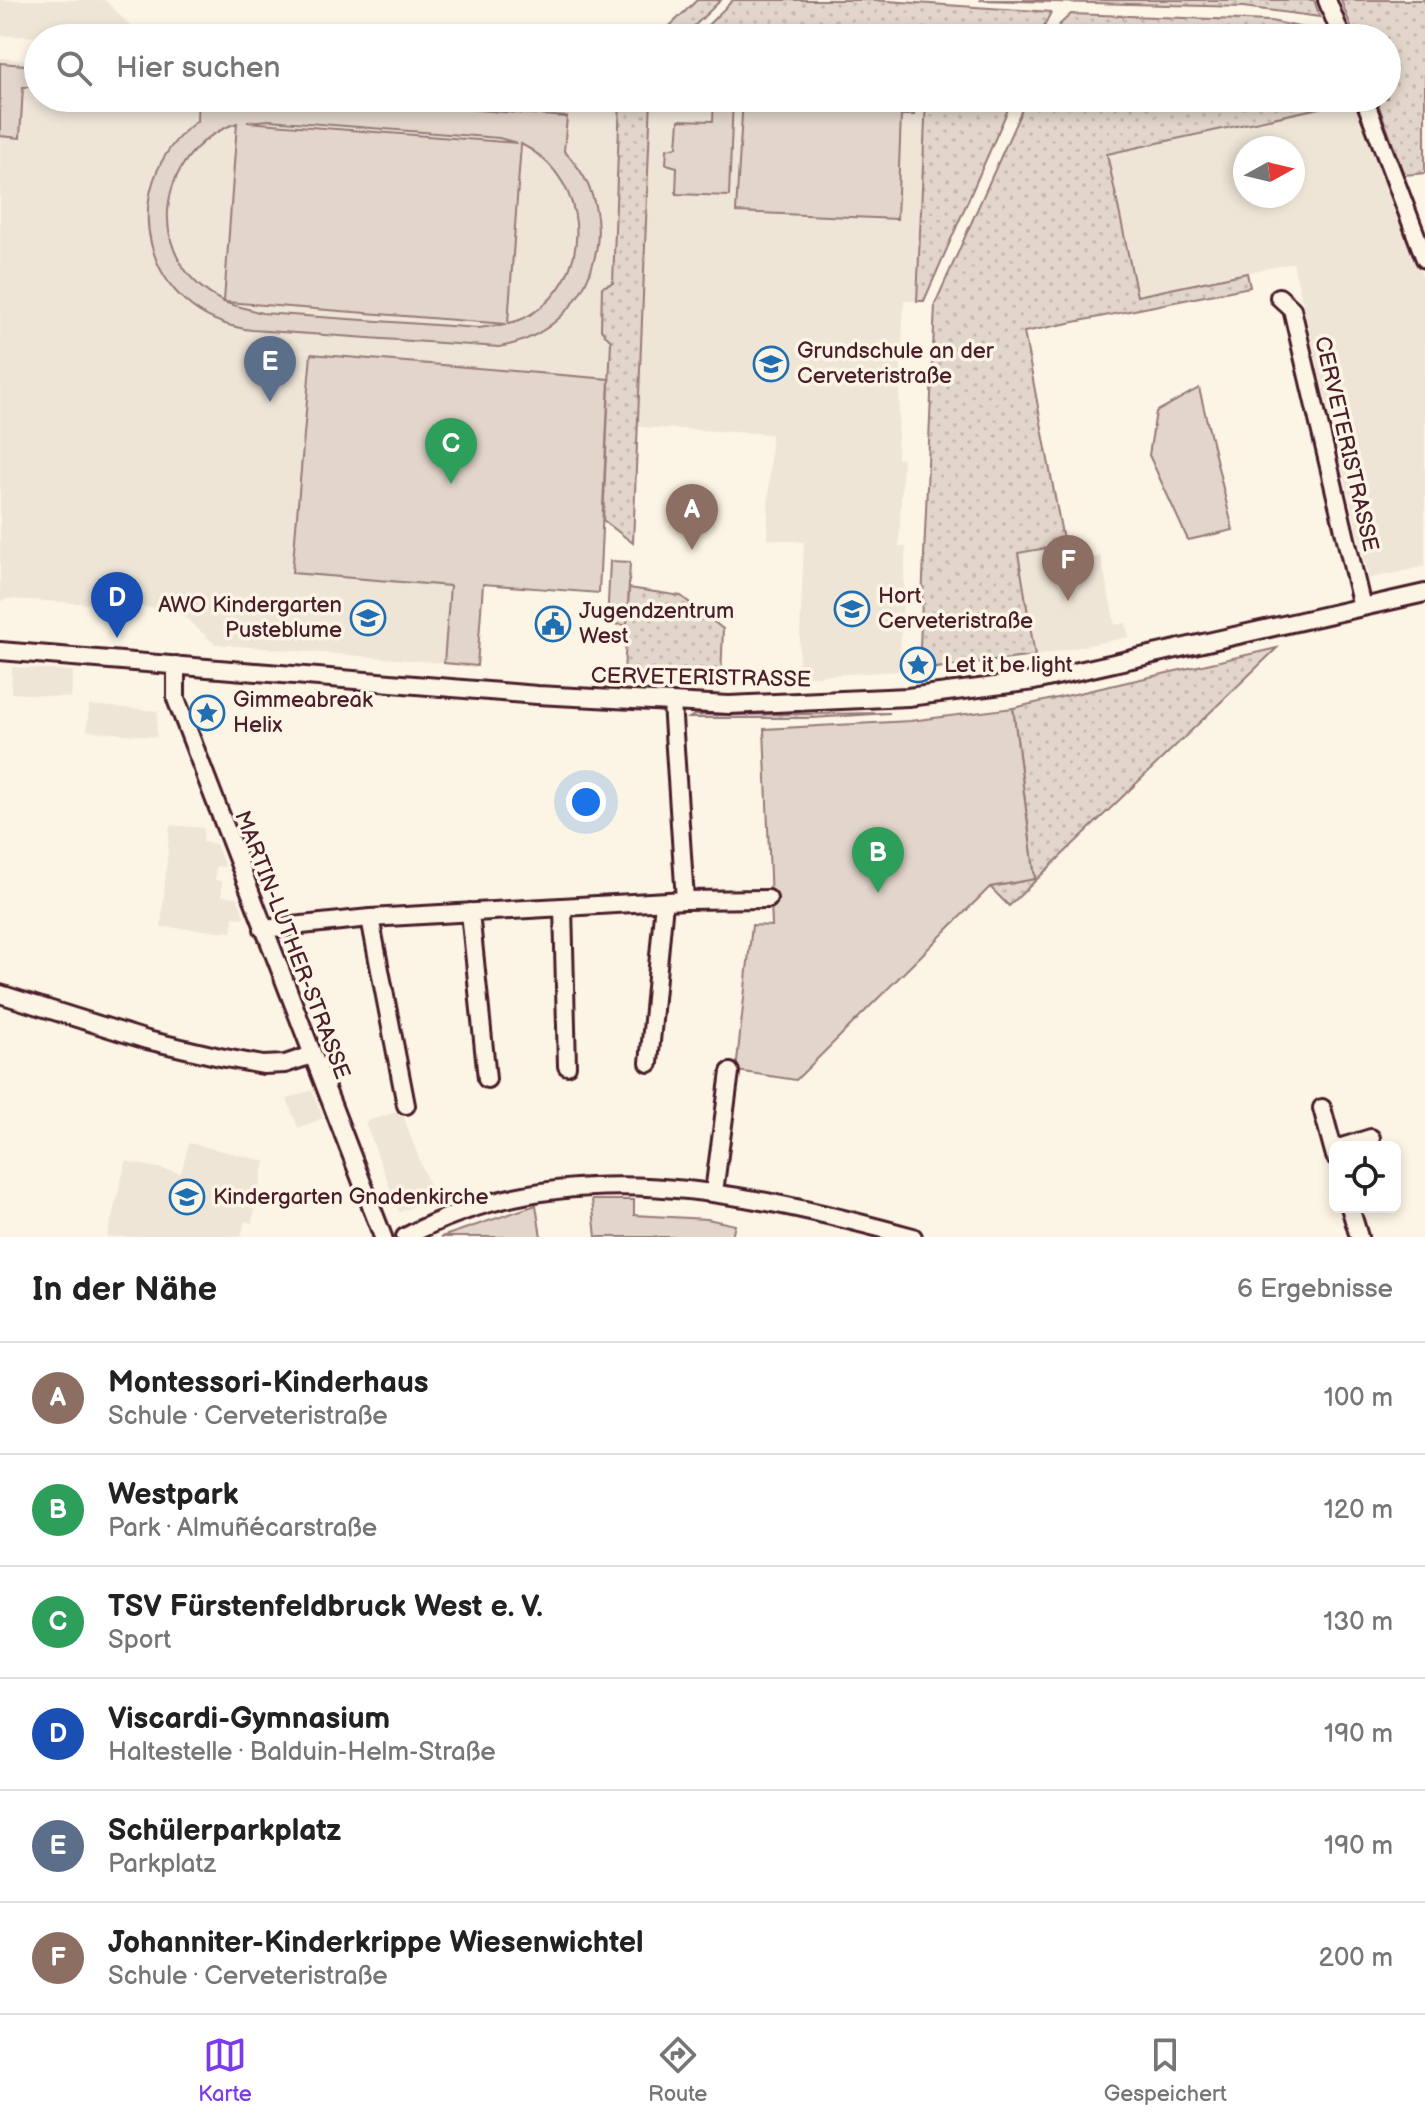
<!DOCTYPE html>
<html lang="de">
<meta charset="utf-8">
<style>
:root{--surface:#fff;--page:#f2f2f2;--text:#222;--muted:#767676;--line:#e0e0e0;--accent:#7c3aed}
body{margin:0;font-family:"Balsamiq Sans",sans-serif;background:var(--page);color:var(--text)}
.controls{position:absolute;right:24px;bottom:24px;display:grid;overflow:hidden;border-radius:12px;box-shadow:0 4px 12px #0003}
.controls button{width:72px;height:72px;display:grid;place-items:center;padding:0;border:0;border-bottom:2px solid var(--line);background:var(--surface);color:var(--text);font:40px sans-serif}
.compass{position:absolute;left:1233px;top:136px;width:72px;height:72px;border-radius:50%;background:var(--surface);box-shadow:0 4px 12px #0003;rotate:82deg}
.you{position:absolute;left:586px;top:802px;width:28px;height:28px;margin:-20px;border:6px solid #fff;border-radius:50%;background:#1a73e8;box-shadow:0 0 0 12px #1a73e833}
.badge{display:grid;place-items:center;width:52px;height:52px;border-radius:50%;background:var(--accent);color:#fff;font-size:26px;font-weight:700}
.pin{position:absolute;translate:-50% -66px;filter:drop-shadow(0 2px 4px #0008)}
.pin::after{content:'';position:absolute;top:42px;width:28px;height:24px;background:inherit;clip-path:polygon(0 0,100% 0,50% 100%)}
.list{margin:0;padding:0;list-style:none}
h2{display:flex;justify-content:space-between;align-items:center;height:104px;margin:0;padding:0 32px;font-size:34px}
h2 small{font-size:26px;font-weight:400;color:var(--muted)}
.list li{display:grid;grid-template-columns:52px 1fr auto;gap:24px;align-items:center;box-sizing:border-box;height:112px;padding:0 32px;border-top:2px solid var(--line)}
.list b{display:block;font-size:30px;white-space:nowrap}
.list p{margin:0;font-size:26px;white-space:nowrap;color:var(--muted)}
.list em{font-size:26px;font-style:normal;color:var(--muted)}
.icon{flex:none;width:44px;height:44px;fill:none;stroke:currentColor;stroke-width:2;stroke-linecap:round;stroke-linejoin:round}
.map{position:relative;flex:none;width:1425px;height:1237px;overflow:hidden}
.search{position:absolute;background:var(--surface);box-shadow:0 4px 12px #0003;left:24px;right:24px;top:24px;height:88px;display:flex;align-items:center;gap:20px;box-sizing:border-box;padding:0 28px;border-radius:44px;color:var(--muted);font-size:30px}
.sheet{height:776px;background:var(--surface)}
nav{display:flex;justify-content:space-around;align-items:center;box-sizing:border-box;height:112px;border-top:2px solid var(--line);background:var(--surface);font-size:22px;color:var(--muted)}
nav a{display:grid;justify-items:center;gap:4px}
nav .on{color:var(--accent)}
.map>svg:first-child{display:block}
.built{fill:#eee5d7;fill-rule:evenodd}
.grass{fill:url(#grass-dots);stroke:#967a7a;stroke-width:2}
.green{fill:#e2d5ca;stroke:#967a7a;stroke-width:2;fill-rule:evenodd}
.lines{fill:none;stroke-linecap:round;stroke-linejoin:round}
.street-casing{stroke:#4a1f2b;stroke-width:22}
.street{stroke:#fcf5e5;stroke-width:16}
.labels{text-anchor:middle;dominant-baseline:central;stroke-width:7;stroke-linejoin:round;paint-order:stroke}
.poi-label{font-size:22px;fill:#4a1f2b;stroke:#fcf5e5;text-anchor:start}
.street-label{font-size:22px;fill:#4a1f2b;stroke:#fcf5e5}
</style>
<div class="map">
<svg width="1425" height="1237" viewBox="0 0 1425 1237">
<defs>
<pattern id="grass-dots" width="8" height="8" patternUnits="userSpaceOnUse" patternTransform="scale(2)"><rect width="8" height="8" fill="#e2d5ca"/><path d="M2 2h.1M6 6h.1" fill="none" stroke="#c3b6ae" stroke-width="1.8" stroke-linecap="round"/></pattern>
</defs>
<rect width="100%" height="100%" fill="#fcf5e5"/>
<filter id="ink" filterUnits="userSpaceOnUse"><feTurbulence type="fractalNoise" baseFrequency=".0125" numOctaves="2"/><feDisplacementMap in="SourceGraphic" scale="16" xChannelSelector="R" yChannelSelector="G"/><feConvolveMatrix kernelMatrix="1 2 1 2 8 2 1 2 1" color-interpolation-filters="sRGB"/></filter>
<g filter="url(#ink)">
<path class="built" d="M0 0H105L142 38 0 36Z
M0 58 38 61V98L620 99 613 283 602 287 611 341 609 379 311 354 451 586 444 663 215 644 175 609 9 599 0 601Z
M651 98H926L917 301H904L897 458 903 459 899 546 906 547 899 671 798 677 804 542 767 539 771 434 638 427Z
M1356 100 1425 283V566L1369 579 1293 263 1137 296 1106 154ZM1245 148H1293V196H1245Z
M1064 545 1067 563 1101 556 1115 625 1126 623 1129 637 1035 656 1018 552Z
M12 667 73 671 71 698 11 693Z
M89 705 158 711 156 737 87 731Z
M170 825 204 828 203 842 216 844 225 867 216 866 215 880 222 881V896L237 897 245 918 233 917 232 932 161 927Z
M312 1090 323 1118 298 1128 287 1099Z
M401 1110 434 1199 399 1212 365 1122Z
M189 1143 265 1161 252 1223 245 1221 241 1237H107L126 1161 181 1173Z"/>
<path class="grass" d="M697 0H721L682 38H657Z
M733 0H872L1051 12 1039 38H695Z
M979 0H1314L1320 17 1243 7Z
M1341 0H1425V173L1404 175 1376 98H1387V38H1355Z
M1071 14 1271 21 1331 34 1333 38H1054L1059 25Z
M134 29 300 38H142Z
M607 98H651L633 543 603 520 611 341 601 330 602 287 613 283 620 99Z
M926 98H1013L924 301H917Z
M1027 98 1356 100 1107 154 1137 296 1247 273 1250 287 1024 332 1064 545 1018 553 1035 656 919 670 935 304Z
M629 588 681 596 723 629 721 679 624 673Z
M1277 648 1009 906 990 887 1035 879 1013 708Z
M890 713 813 718H689L694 715Z"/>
<path class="green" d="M0 63 38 66V87H23L20 138 0 136Z
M198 98H328L567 117 564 151C632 218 591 332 499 347L252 330C143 317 111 186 197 121ZM269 120 499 138 517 143 247 122ZM237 123 224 301V302C141 261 154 152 237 123ZM521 144C580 173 595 250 551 298 540 309 524 321 508 323ZM226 303V302L506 324 479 328 262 313Z
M714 98H733L729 196 676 194 677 167 666 164 667 149 677 147 679 120 713 121Z
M743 98 914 101V115H901L897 219 736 212Z
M311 354 609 379 599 593 483 584 477 666 444 663 450 586 292 573Z
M1199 388 1233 530 1188 540 1149 455 1156 412Z
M610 561 630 562 627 625 607 624Z
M1013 708 1035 879 990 887 796 1080 736 1071 752 925 772 926 764 729 910 721Z
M592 1200H634V1215L707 1219 735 1225 732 1237H596Z
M536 1205 541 1237H441Z"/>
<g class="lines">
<g class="street-casing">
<path id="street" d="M1327 0 1342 38
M1364 98 1425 259
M1279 297 1292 309 1362 607
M0 651 537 695 729 705 908 697 1034 681 1425 593
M176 665V699L383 1237
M672 703 685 900
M563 907 567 1066
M470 912 487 1079
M370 918 406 1105
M263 929 370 918 685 900 768 899
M0 994 147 1040 220 1057 263 1065 285 1064 312 1055
M649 1063 664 902
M1322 1108 1335 1156
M1342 1147 1371 1138
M714 1192 730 1072
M1350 1207 1359 1237
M405 1237C566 1150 746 1192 913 1237"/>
</g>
<use href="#street" class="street"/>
</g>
</g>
<defs>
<g id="school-ring" transform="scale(1.8)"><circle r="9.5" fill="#fcf5e5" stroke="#1f6fb2" stroke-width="1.5"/><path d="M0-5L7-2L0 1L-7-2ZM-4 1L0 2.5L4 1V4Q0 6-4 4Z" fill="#1f6fb2"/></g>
<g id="civic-ring" transform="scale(1.8)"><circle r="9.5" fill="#fcf5e5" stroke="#1f6fb2" stroke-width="1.5"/><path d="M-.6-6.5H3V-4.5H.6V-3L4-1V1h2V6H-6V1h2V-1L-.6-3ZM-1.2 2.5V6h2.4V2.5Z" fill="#1f6fb2"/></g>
<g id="sight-ring" transform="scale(1.8)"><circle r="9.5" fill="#fcf5e5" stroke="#1f6fb2" stroke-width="1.5"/><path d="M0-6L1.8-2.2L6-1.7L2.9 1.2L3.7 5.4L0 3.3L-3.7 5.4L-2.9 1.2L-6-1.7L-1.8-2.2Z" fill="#1f6fb2"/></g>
</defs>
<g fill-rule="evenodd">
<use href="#school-ring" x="771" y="364"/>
<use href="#school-ring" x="852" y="609"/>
<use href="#school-ring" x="368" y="618"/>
<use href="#civic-ring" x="553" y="624"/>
<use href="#sight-ring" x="918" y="665"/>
<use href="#sight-ring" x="207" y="713"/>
<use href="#school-ring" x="187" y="1197"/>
</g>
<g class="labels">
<g class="poi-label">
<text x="797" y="351">Grundschule an der<tspan x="797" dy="25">Cerveteristraße</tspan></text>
<text x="878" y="596">Hort<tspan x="878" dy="25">Cerveteristraße</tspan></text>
<text x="342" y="605" text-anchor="end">AWO Kindergarten<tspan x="342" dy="25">Pusteblume</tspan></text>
<text x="579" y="611">Jugendzentrum<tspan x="579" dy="25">West</tspan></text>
<text x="944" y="665">Let it be light</text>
<text x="233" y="700">Gimmeabreak<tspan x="233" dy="25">Helix</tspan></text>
<text x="213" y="1197">Kindergarten Gnadenkirche</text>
</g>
<g class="street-label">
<text transform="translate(1346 444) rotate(77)">CERVETERISTRASSE</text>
<text transform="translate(701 678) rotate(1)">CERVETERISTRASSE</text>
<text transform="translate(292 945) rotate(69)">MARTIN-LUTHER-STRASSE</text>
</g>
</g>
</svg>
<div class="controls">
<button><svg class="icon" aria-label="locate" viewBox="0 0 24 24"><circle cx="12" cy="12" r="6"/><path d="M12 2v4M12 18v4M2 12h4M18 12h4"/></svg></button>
</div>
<svg class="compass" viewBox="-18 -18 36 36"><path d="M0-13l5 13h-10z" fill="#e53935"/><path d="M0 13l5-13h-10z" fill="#767676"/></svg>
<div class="you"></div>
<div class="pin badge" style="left:692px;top:550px;background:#8d6e63">A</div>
<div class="pin badge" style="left:878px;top:893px;background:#2e9e5b">B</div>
<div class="pin badge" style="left:451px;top:484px;background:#2e9e5b">C</div>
<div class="pin badge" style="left:117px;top:638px;background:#1a4fb4">D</div>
<div class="pin badge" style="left:270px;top:402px;background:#5c6f8a">E</div>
<div class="pin badge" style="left:1068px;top:601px;background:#8d6e63">F</div>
<div class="search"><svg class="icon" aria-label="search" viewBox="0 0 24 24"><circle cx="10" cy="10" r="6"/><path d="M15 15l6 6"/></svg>Hier suchen</div>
</div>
<section class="sheet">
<h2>In der Nähe<small>6 Ergebnisse</small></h2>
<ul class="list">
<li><span class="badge" style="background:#8d6e63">A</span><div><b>Montessori-Kinderhaus</b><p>Schule · Cerveteristraße</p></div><em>100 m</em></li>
<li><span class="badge" style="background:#2e9e5b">B</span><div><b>Westpark</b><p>Park · Almuñécarstraße</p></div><em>120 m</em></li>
<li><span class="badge" style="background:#2e9e5b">C</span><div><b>TSV Fürstenfeldbruck West e. V.</b><p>Sport</p></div><em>130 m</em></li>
<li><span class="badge" style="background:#1a4fb4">D</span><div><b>Viscardi-Gymnasium</b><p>Haltestelle · Balduin-Helm-Straße</p></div><em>190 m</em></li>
<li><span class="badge" style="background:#5c6f8a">E</span><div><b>Schülerparkplatz</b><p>Parkplatz</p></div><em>190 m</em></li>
<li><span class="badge" style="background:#8d6e63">F</span><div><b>Johanniter-Kinderkrippe Wiesenwichtel</b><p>Schule · Cerveteristraße</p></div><em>200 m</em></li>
</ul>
</section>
<nav>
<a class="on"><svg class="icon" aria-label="map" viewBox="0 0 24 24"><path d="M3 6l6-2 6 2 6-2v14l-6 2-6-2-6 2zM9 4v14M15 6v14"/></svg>Karte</a>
<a><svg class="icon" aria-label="directions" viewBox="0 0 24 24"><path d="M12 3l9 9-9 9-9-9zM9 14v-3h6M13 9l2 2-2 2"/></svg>Route</a>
<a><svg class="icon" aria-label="saved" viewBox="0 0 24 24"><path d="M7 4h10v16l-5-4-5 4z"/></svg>Gespeichert</a>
</nav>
